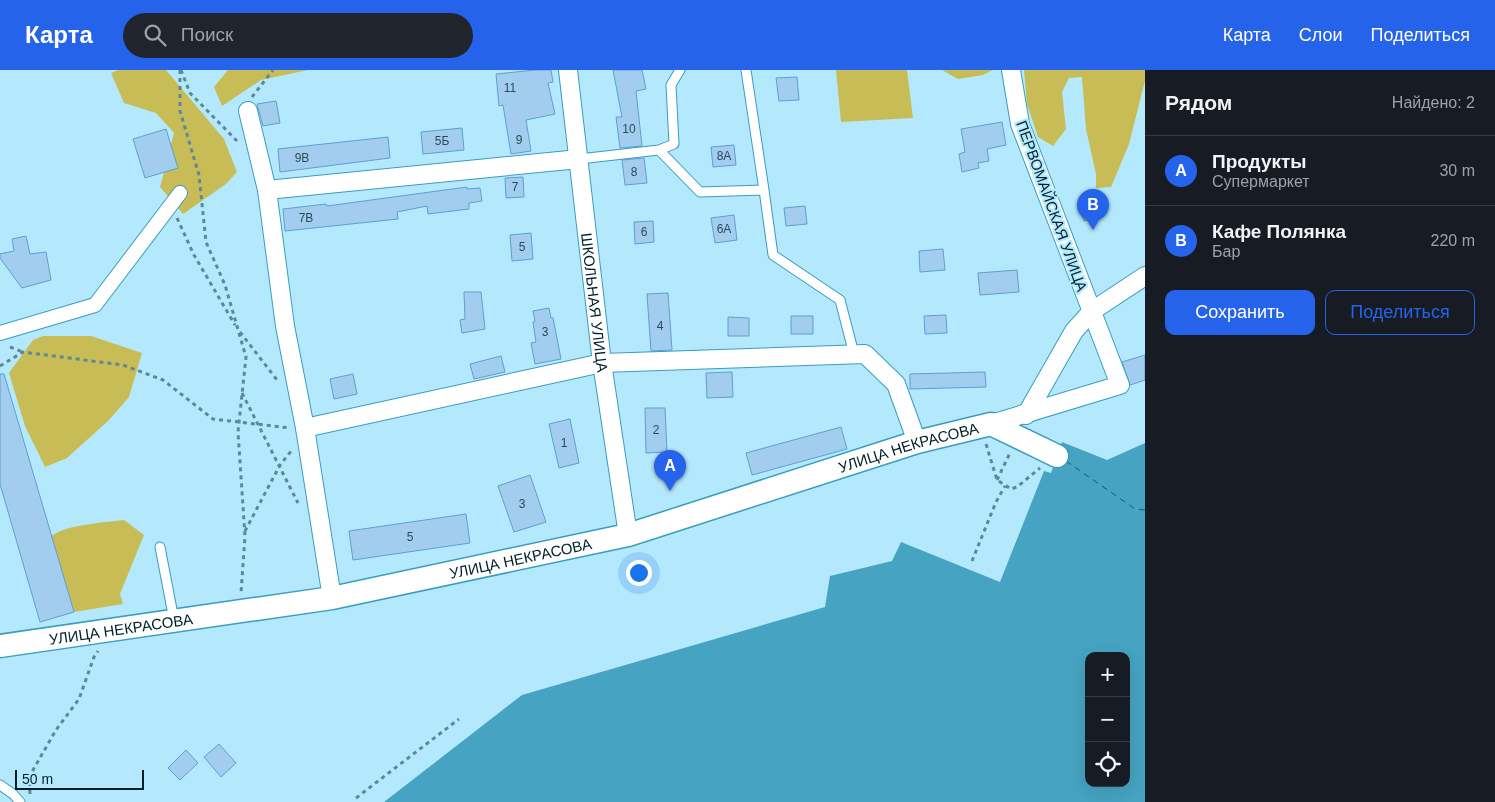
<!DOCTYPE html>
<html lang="ru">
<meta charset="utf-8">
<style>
:root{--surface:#171b24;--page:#20242c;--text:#f1f3f6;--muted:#9ea1a6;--line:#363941;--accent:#2563eb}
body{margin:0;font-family:Helvetica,sans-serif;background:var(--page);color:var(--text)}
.controls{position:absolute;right:15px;bottom:15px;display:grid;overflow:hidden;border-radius:10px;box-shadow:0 5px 20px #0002}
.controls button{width:45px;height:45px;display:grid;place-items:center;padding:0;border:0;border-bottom:1px solid var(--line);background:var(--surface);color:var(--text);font:25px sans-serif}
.scale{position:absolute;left:15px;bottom:12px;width:129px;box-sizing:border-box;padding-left:5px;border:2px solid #011f29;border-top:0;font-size:14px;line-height:18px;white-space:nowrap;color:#011f29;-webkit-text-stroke:4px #b4e9fd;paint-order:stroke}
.you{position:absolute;left:638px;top:502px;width:18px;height:18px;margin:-12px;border:4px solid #fff;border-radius:50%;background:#1a73e8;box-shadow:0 0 0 8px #1a73e833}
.badge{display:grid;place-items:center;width:32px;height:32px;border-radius:50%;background:var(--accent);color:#fff;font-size:16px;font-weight:700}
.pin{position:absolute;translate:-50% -41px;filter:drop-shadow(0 1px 2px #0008)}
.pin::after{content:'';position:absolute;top:26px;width:18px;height:15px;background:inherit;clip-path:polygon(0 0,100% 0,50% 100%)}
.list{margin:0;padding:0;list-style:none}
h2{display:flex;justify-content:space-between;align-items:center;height:65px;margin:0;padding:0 20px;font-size:21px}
h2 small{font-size:16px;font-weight:400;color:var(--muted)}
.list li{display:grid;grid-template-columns:32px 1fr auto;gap:15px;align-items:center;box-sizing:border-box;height:70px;padding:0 20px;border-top:1px solid var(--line)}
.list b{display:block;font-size:19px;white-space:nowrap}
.list p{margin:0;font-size:16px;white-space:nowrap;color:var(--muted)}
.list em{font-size:16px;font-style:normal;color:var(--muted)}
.actions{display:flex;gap:10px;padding:15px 20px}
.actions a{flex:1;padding:11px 0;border:1px solid var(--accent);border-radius:10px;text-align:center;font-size:18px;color:var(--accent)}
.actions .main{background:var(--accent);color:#fff}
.icon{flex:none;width:28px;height:28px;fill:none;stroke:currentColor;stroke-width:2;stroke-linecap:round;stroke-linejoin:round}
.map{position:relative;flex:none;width:1145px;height:732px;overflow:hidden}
header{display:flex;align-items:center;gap:30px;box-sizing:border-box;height:70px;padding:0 25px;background:var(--accent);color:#fff}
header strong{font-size:24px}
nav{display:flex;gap:28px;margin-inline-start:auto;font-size:18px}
.search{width:350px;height:45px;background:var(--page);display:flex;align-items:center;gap:12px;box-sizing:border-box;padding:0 18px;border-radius:28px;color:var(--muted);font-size:19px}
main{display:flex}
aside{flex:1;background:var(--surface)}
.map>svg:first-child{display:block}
.green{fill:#c7bc55}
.water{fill:#46a4c2;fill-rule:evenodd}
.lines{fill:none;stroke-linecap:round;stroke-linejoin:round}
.ferry{stroke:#0b5a70;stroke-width:1;stroke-dasharray:6 5;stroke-linecap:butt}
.building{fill:#a3cdef;stroke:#5c9fd2}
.service-casing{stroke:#399dbd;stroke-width:11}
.pedestrian-casing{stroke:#399dbd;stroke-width:16}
.minor-casing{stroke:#399dbd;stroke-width:20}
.tertiary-casing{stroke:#399dbd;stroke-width:25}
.path{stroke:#5e8897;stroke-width:3;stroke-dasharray:4 4;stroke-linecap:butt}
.service{stroke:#fff;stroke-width:9}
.pedestrian{stroke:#fff;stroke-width:14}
.minor{stroke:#fff;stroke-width:18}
.tertiary{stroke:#fff;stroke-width:22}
.labels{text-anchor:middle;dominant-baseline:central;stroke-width:4.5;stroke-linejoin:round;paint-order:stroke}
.number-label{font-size:12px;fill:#2a4a5a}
.street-label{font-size:15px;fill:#011f29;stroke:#b4e9fd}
</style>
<header>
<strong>Карта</strong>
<div class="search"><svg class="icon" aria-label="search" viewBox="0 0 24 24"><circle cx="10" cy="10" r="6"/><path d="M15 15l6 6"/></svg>Поиск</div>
<nav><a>Карта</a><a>Слои</a><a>Поделиться</a></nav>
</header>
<main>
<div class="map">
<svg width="1145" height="732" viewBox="0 0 1145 732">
<rect width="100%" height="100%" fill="#b4e9fd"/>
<path class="green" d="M118 0H166L224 69 237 102 226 114 183 144 160 117 174 63 156 43 124 33 111 3Z
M228 0H308L261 10 222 36 214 17Z
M836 0H907L913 48 841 52Z
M942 0H993L983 5 958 9Z
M1024 0H1145V11L1129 74 1111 117 1096 118V104L1086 59 1082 7 1069 8 1062 22 1066 59 1053 76 1038 67 1027 34Z
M43 266H91L142 283 129 327 108 351 67 388 45 397 25 356 9 303 33 270Z
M124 450 144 465 120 524 123 534 74 542 51 466C69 454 102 453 124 450Z"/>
<path class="water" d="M1062 372 1107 390 1145 373V732H384L522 625 825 537 830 506 892 491 901 472 1000 512 1044 401 1051 403ZM1089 586H1126V713H1089Z"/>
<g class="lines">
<path class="ferry" d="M1066 391 1135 439 1145 440"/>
</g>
<path class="building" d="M535 0H551L553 12 548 13 555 44 526 50 531 81 511 84 503 35 499 36 496 4Z
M613 0H642L646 19 636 21 642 76 620 78 616 47H622Z
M797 7 799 30 779 31 776 8Z
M276 31 280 53 263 56 257 34Z
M1002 52 1006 75 987 79 989 91 978 93 979 98 962 102 959 84 965 82 961 59Z
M462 58 464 80 423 84 421 62Z
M166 59 178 98 145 108 133 69Z
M388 67 390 88 280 102 278 79Z
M734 75 736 95 713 97 711 77Z
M644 88 647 113 625 115 622 90Z
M523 107 524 127 506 128 505 108Z
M467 117V119L480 118 482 131 469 133V139L428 144 427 136 397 142 398 149 285 161 283 139 326 134 327 136Z
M1098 133 1102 146 1084 151 1080 139Z
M805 136 807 154 786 156 784 138Z
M734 145 737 170 715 173 711 148Z
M653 151 654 172 635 174 634 152Z
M531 163 533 189 512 191 510 165Z
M26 166 30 184 46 182 51 210 22 218 0 188V184L14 181 12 169Z
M943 179 945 200 920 202 919 181Z
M1017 200 1019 222 980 225 978 203Z
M464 222H481L485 259 462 263 460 250 465 249Z
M668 223 672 280 651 281 647 224Z
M549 238 551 248H553L561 289 535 294 531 273 536 272 533 252 535 251 533 241Z
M946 245 947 263 925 264 924 246Z
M791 246H813V264H791Z
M728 247 749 248V266H728Z
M1145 285V310L1130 315 1122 292Z
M501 286 505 302 474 309 470 294Z
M732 302 733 327 707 328 706 303Z
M985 302 986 317 910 319V304Z
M0 304H4L74 542 40 552 0 414Z
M353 304 357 324 334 329 330 309Z
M645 338H665L667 382 646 383Z
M570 349 579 393 559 398 549 354Z
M841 357 847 379 752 405 746 383Z
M530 405 546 452 514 462 498 416Z
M466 444 470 473 353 490 349 461Z
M219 674 236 693 221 707 204 687Z
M186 680 198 693 180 710 168 698Z"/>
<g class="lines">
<g class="service-casing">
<path id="service" d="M746 0 764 120
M659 80 700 122 764 120 773 185 840 230 854 284
M579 89 659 80 674 74 671 15 680 0
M160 477 174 550
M0 715 13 724 20 732"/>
</g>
<g class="pedestrian-casing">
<path id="pedestrian" d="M0 263 95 235 180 123"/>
</g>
<g class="minor-casing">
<g id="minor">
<path id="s1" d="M568 0 602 293 628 465"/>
<path d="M248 41 267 120 285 256 305 358 332 528"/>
<path d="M267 120 579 89"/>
<path d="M1026 345 1074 261 1092 241 1145 206"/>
<path d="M991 354 1120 315 1020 54 1011 0"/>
<path d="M305 358 602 293 865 284 896 314 917 372"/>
</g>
</g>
<g class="tertiary-casing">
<g id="tertiary">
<path id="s2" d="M0 576 332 528 628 465 917 372 991 354 1057 386"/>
</g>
</g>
<path class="path" d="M180 0V41L199 105 206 172 225 215 246 287 238 362 245 466 241 523
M181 0 190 23 237 71
M252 27 273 0
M177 148 194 185 235 255
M240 262 277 310
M10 277 23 282
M0 296 23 282 123 295 163 310 213 349 290 358
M242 323 298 433
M986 374 997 410 1011 419 1017 417 1040 398
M997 410 1010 383
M245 461 280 395 292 380
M972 491 996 432 1005 416
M30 724 29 707 56 660 79 629 94 587 98 581
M356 728 459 649"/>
<use href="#service" class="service"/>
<use href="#pedestrian" class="pedestrian"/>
<use href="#minor" class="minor"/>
<use href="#tertiary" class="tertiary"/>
</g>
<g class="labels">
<g class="number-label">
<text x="510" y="18">11</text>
<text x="629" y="59">10</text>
<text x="519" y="70">9</text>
<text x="442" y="71">5Б</text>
<text x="724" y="86">8А</text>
<text x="302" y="88">9В</text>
<text x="634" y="102">8</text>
<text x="515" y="117">7</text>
<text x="306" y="148">7В</text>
<text x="724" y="159">6А</text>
<text x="644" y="162">6</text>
<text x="522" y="177">5</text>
<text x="660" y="256">4</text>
<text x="545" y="262">3</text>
<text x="656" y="360">2</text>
<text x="564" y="373">1</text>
<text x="522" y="434">3</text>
<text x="410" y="467">5</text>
</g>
<g class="street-label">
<text transform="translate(1052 136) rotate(70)">ПЕРВОМАЙСКАЯ УЛИЦА</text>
<text stroke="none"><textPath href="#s1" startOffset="234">ШКОЛЬНАЯ УЛИЦА</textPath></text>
<text stroke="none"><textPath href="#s2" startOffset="932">УЛИЦА НЕКРАСОВА</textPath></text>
<text stroke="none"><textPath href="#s2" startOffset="528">УЛИЦА НЕКРАСОВА</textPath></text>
<text stroke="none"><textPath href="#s2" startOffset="122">УЛИЦА НЕКРАСОВА</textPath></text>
</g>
</g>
</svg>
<div class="controls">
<button>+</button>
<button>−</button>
<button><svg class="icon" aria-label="locate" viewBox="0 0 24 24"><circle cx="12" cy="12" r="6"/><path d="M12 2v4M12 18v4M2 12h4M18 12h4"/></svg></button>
</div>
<div class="scale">50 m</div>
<div class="you"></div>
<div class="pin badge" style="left:670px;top:421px">A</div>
<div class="pin badge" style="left:1093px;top:160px">B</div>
</div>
<aside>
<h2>Рядом<small>Найдено: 2</small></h2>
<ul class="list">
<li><span class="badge">A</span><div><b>Продукты</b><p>Супермаркет</p></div><em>30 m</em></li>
<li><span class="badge">B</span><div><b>Кафе Полянка</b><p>Бар</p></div><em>220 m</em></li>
</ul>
<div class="actions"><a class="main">Сохранить</a><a>Поделиться</a></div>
</aside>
</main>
